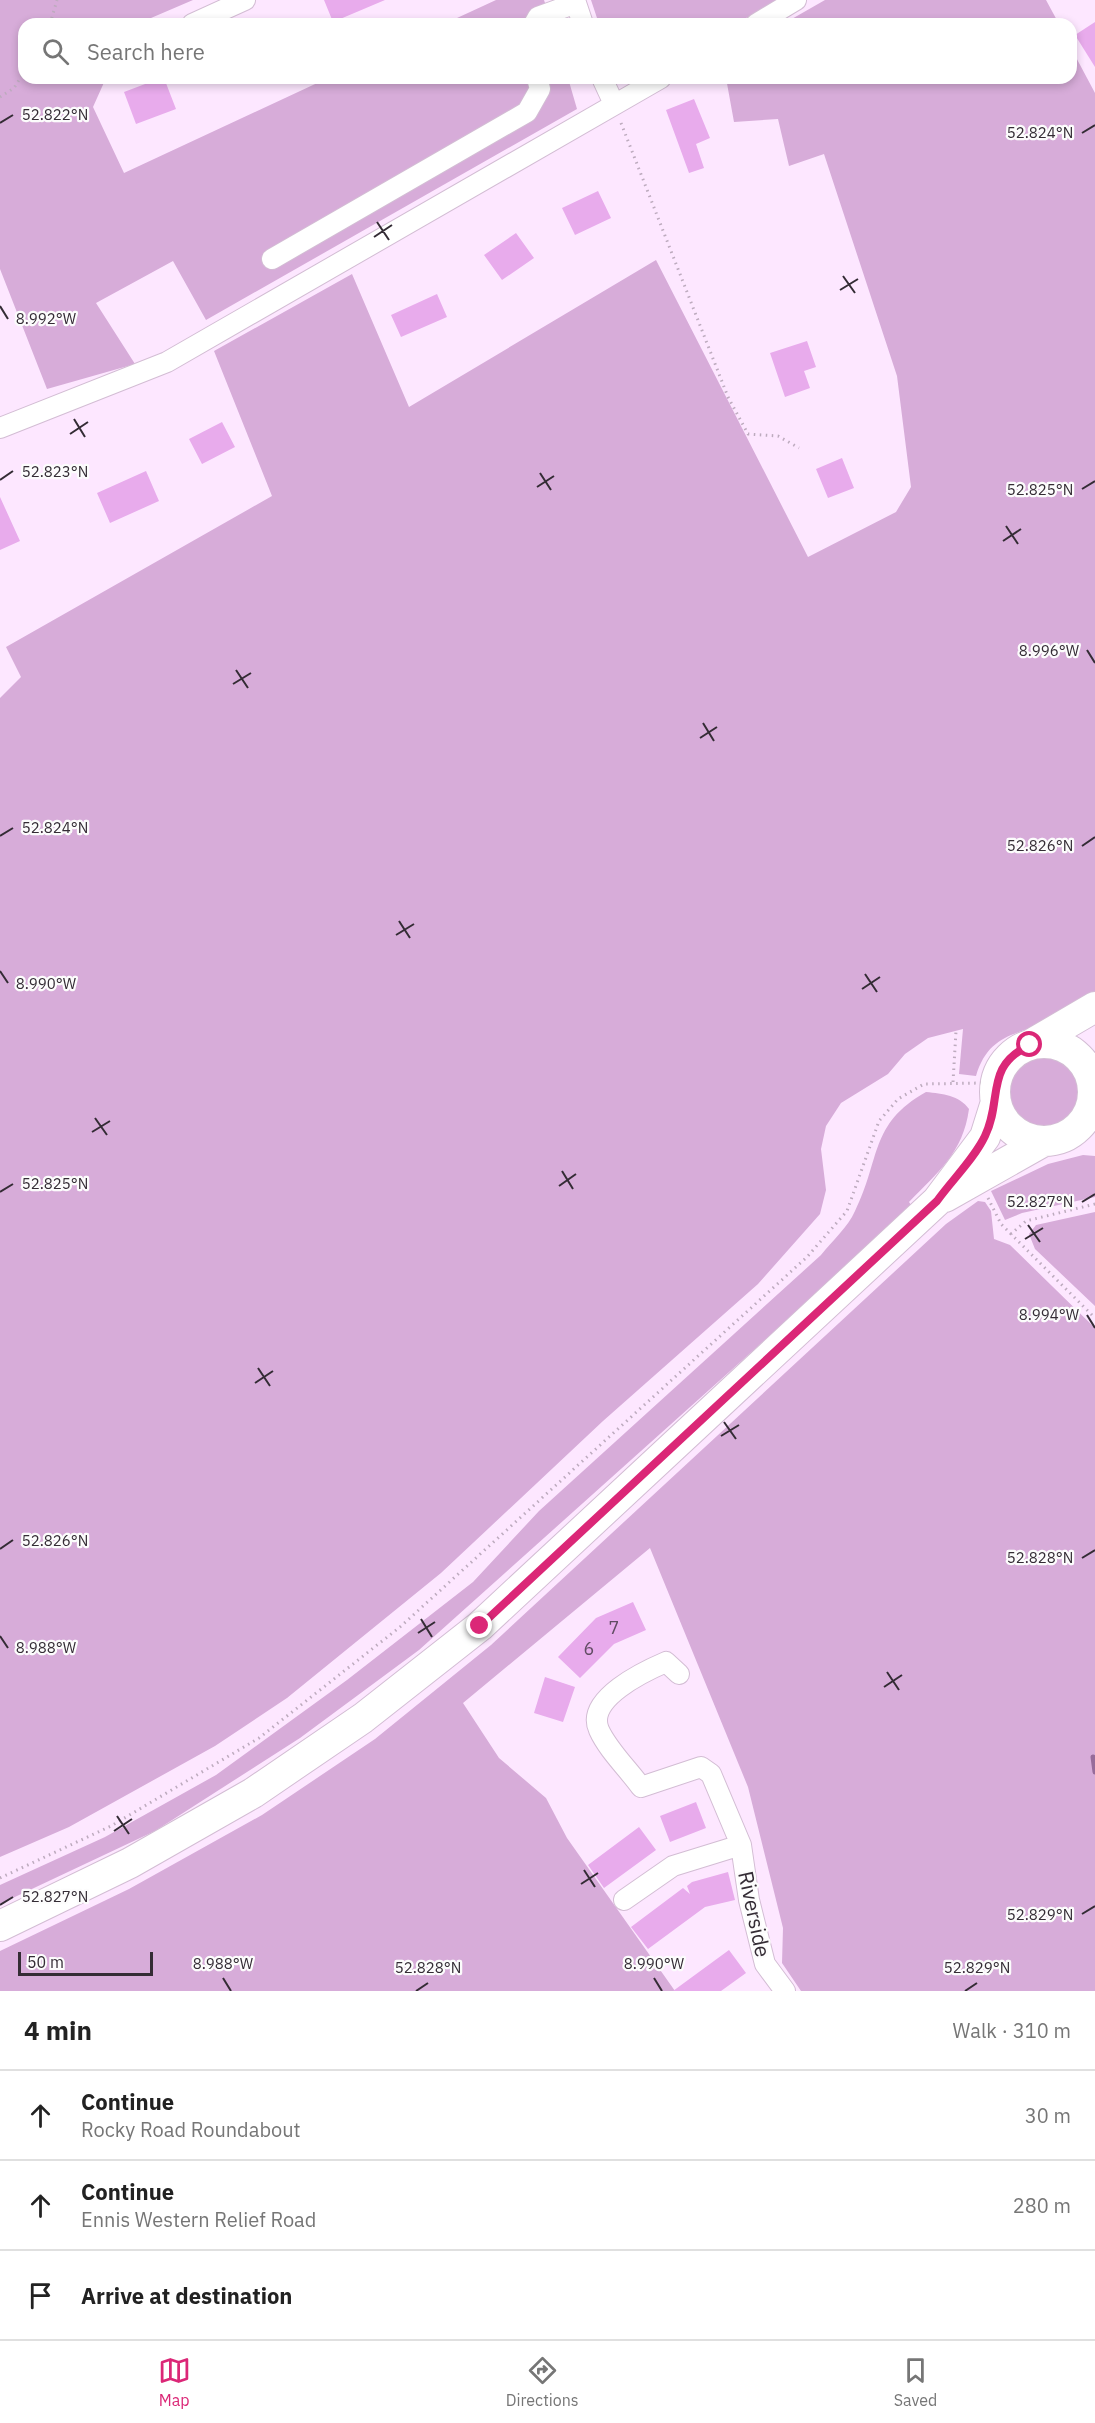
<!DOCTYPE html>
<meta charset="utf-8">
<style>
:root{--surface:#fff;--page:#f2f2f2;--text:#222;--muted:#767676;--line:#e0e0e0;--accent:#db2777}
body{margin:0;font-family:"IBM Plex Sans",sans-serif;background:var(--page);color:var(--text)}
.scale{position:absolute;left:18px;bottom:15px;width:135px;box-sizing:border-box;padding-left:6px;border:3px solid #342c35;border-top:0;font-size:16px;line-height:21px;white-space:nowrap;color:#342c35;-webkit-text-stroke:4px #fcfcfc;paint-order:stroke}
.stop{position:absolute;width:18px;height:18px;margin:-14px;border:4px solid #db2777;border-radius:50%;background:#fff}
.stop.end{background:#db2777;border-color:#fff;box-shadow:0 2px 6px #0008}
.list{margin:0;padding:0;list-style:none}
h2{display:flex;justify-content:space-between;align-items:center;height:78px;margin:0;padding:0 24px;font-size:26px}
h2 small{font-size:20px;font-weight:400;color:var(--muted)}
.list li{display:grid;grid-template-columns:39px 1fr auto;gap:18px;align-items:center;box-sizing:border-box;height:90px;padding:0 24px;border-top:2px solid var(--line)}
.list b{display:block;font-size:22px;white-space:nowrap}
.list p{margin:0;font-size:20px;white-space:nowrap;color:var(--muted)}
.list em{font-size:20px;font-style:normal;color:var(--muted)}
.icon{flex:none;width:33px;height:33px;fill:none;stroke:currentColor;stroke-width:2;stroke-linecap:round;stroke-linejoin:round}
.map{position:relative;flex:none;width:1095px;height:1991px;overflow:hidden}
.search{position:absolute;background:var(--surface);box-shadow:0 3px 9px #0003;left:18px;right:18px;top:18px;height:66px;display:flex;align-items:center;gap:15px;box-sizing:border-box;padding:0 21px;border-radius:18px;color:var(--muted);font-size:22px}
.sheet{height:348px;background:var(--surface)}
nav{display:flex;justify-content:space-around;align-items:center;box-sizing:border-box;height:84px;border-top:2px solid var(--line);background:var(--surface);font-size:16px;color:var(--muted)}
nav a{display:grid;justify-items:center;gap:3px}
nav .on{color:var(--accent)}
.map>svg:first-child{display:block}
.green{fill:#d7acd9}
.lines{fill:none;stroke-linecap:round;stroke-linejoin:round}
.stream{stroke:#976c9a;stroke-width:5}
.building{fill:#e8abec}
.street-casing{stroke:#d3bdd4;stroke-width:22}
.primary-casing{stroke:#d3bdd4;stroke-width:32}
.path{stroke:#bdabbe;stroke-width:3;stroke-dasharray:1.5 4.5;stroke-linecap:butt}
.street{stroke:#fff;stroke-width:20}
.primary{stroke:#fff;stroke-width:30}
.route{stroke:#db2777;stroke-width:8}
.ticks{fill:none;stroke:#342c35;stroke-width:2}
.labels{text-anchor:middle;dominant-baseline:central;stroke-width:4.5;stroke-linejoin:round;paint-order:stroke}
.number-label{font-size:18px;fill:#614c63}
.street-label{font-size:21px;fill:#342c35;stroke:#fcfcfc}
.ticks-label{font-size:15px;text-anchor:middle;fill:#342c35;stroke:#fcfcfc;stroke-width:4.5;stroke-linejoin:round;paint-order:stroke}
</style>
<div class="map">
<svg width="1095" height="1991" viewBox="0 0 1095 1991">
<rect width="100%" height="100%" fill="#fde7ff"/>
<path class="green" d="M0 0H193L137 24H24V78H106L93 107 124 173 328 78H568L577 109 206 320 173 261 96 303 135 364 47 389 0 269Z
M496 0H544L552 24H444Z
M591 0H777L736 24H599Z
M825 0H1046L1059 24H783Z
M1071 48 1095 93V1000C1080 1007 1064 1015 1049 1021 1015 1035 988 1035 976 1076L959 1074 963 1029 928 1038 905 1054 888 1074 841 1103 826 1126 821 1149 826 1190 820 1214 758 1284 603 1421 441 1573 287 1698 215 1746 69 1827 0 1857V698L21 677 6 647 272 496 214 351 352 274 409 407 656 260 808 557 896 512 911 487 897 376 824 154 789 166 778 119 734 122 726 78H1071Z
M1005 1092a38 38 0 1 1 76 0a38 38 0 1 1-76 0Z
M926 1092C943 1094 959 1095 969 1109 963 1153 938 1172 909 1202L915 1211 824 1287 419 1650 300 1738 155 1831 0 1904V1885L105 1837 216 1775 347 1680 473 1582 539 1511 821 1255C832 1241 848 1227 855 1211 881 1159 869 1124 926 1092Z
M1083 1155 1095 1156V1197L1022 1213 1005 1220 991 1191 1048 1164Z
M978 1201 985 1202 991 1211 994 1239 1010 1245 1095 1328V1991H801L782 1963 783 1928 748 1787 650 1548 463 1703 499 1758 546 1798 567 1838 675 1991H0V1951L129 1889 262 1815 375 1739 491 1645 946 1224Z
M1095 1212V1306L1035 1249 1029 1234 1036 1225Z"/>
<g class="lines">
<path class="stream" d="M1093 1757 1095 1772"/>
</g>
<path class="building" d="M324 0H385L333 22Z
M1095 22V67L1075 35Z
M161 78H164L176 109 136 124 124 92Z
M694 99 710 138 696 144 704 168 689 173 666 110Z
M598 191 611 218 575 235 562 208Z
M516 233 534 258 502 280 484 255Z
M437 294 447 317 401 337 391 315Z
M807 341 816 367 804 371 810 388 785 397 770 353Z
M222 422 235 447 202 464 189 439Z
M842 458 854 488 828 498 816 469Z
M146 471 159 501 110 523 97 493Z
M0 497 20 541 0 550Z
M633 1602 646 1630 614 1644 580 1678 558 1657 596 1618Z
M545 1677 575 1687 563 1722 534 1713Z
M696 1802 706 1828 670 1842 660 1816Z
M639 1827 656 1850 604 1888 588 1865Z
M728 1872 735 1900 705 1907 648 1949 631 1927 683 1888 690 1894 687 1886 692 1882Z
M729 1950 746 1973 721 1991H673Z"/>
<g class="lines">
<g class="street-casing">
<path id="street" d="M575 0 583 24
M192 24 245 0
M534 24 538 17 576 3
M756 24 796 0
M602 78 614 104
M272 259 527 112 540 89 537 78
M0 428 167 362 661 78
M679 1674 666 1662C645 1671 585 1699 599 1730 608 1750 628 1769 641 1787L701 1767 711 1774 741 1845 749 1900 765 1964 785 1991
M624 1900 673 1866 741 1845"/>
</g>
<g class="primary-casing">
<path id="primary" d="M995 1092a49 49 0 1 1 98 0a49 49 0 1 1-98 0Z
M1030 1045 1095 1007
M945 1197 1044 1141
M0 1926 130 1863 253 1793 363 1718 480 1626 937 1201 985 1137 996 1102"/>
</g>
<path class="path" d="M50 24 57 0
M0 97 14 88 24 72
M621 123 728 397 748 434 778 436 799 448
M953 1082 956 1031
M988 1198 1001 1224 1011 1234
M1095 1204 1026 1221 1011 1234 1095 1318
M0 1878 111 1826 259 1738 400 1627 807 1257 847 1211 879 1121 898 1099 924 1084 982 1083"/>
<use href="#street" class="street"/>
<use href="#primary" class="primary"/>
</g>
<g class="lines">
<path class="route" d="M480 1626 937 1201C952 1180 974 1159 985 1136 1003 1099 984 1066 1030 1045"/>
</g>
<path class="ticks" d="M0 123 13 115M1082 133 1095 125M377 222 389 240M374 237 392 225M843 276 855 293M840 290 858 279M0 306 8 319M74 419 85 437M70 434 88 422M540 473 551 490M0 480 13 471M537 487 554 476M1082 489 1095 481M1006 526 1018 544M1003 541 1021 529M1087 650 1095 663M236 670 248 688M233 684 251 673M703 723 714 741M700 738 717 727M0 836 13 828M1082 846 1095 837M399 921 410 938M396 935 414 924M0 971 8 983M865 974 877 992M862 989 880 977M95 1118 107 1135M92 1132 110 1121M562 1171 573 1189M559 1186 576 1174M0 1192 13 1184M1082 1202 1095 1194M1028 1225 1040 1242M1025 1239 1043 1228M1087 1315 1095 1328M258 1368 270 1386M255 1383 273 1371M724 1422 736 1439M721 1436 739 1425M0 1549 13 1540M1082 1558 1095 1550M421 1619 432 1637M418 1633 435 1622M0 1636 8 1648M887 1672 899 1690M884 1687 902 1675M117 1816 129 1834M114 1831 132 1819M584 1870 595 1887M581 1884 598 1873M0 1905 13 1897M1082 1914 1095 1906M223 1978 231 1991M654 1978 662 1991M416 1991 428 1983M965 1991 977 1983"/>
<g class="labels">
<g class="number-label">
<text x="614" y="1627">7</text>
<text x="589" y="1648">6</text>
</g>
<g class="street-label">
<text transform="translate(755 1914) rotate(78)">Riverside</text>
</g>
</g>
<g class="ticks-label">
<text x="55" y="120">52.822°N</text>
<text x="1040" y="138">52.824°N</text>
<text x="46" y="324">8.992°W</text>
<text x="55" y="477">52.823°N</text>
<text x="1040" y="495">52.825°N</text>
<text x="1049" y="656">8.996°W</text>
<text x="55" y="833">52.824°N</text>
<text x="1040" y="851">52.826°N</text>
<text x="46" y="989">8.990°W</text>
<text x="55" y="1189">52.825°N</text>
<text x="1040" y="1207">52.827°N</text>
<text x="1049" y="1320">8.994°W</text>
<text x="55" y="1546">52.826°N</text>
<text x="1040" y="1563">52.828°N</text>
<text x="46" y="1653">8.988°W</text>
<text x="55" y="1902">52.827°N</text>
<text x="1040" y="1920">52.829°N</text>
<text x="223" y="1969">8.988°W</text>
<text x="654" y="1969">8.990°W</text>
<text x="428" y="1973">52.828°N</text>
<text x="977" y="1973">52.829°N</text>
</g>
</svg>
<div class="scale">50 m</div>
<div class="stop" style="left:1030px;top:1045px"></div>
<div class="stop end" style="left:480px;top:1626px"></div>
<div class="search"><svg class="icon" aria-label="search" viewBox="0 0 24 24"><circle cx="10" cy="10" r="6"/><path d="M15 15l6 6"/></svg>Search here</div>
</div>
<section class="sheet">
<h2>4 min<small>Walk · 310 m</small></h2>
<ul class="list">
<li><svg class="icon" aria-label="ahead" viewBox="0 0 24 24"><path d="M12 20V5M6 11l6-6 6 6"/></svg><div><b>Continue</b><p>Rocky Road Roundabout</p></div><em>30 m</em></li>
<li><svg class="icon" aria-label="ahead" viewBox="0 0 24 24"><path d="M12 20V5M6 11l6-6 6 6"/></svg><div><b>Continue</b><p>Ennis Western Relief Road</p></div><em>280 m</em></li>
<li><svg class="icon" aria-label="arrive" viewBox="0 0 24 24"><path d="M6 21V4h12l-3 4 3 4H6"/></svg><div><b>Arrive at destination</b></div></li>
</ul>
</section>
<nav>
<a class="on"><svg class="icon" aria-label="map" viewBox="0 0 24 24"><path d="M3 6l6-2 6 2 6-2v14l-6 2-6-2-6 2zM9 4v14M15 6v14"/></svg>Map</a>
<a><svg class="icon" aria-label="directions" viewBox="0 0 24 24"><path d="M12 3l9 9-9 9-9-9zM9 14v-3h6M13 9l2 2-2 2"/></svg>Directions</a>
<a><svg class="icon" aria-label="saved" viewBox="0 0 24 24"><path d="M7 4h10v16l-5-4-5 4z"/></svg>Saved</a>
</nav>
